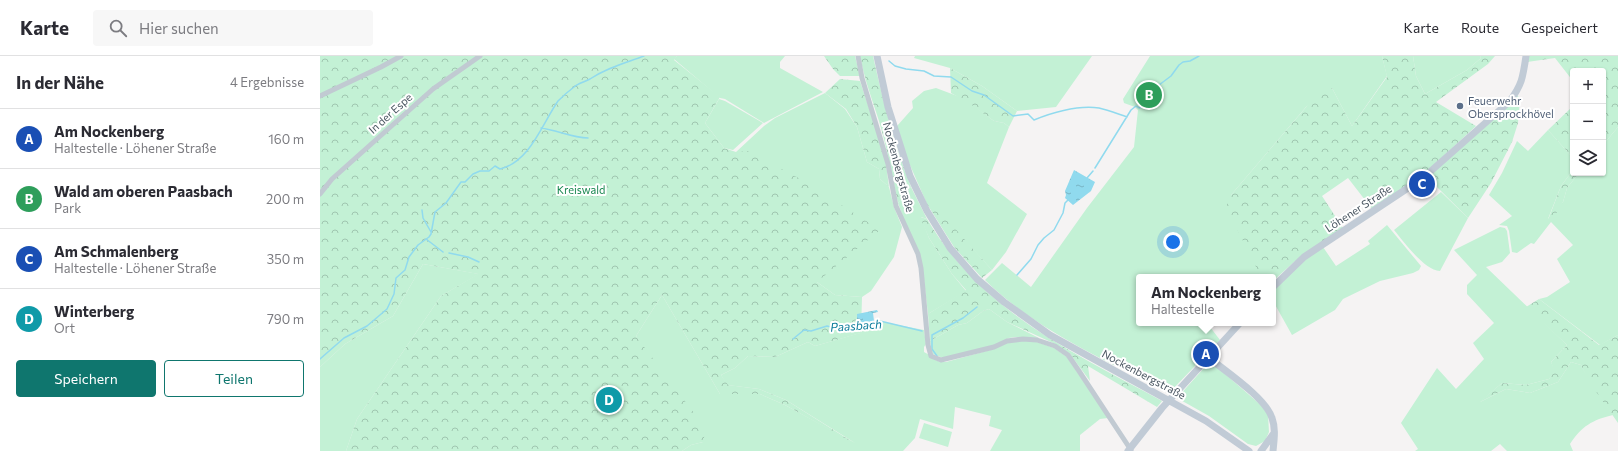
<!DOCTYPE html>
<html lang="de">
<meta charset="utf-8">
<style>
:root{--surface:#fff;--page:#f7f7f7;--text:#2b2b33;--muted:#7c7c81;--line:#e1e1e2;--accent:#0f766e}
body{margin:0;font-family:Commissioner,sans-serif;background:var(--page);color:var(--text)}
.controls{position:absolute;right:12px;top:12px;display:grid;overflow:hidden;border-radius:4px;box-shadow:0 1px 3px #0004}
.controls button{width:36px;height:36px;display:grid;place-items:center;padding:0;border:0;border-bottom:1px solid var(--line);background:var(--surface);color:var(--text);font:20px sans-serif}
.you{position:absolute;left:853px;top:186px;width:14px;height:14px;margin:-10px;border:3px solid #fff;border-radius:50%;background:#1a73e8;box-shadow:0 0 0 6px #1a73e833}
.badge{display:grid;place-items:center;width:26px;height:26px;border-radius:50%;background:var(--accent);color:#fff;font-size:13px;font-weight:700}
.pin{position:absolute;translate:-50% -50%;border:2px solid #fff;box-shadow:0 1px 4px #0006}
.popup{position:absolute;left:816px;top:218px;width:140px;height:52px;box-sizing:border-box;display:grid;place-content:center;border-radius:4px;background:var(--surface);filter:drop-shadow(0 1px 3px #0005);font-size:13px;white-space:nowrap;color:var(--muted)}
.popup b{font-size:15px;color:var(--text)}
.popup::after{content:'';position:absolute;left:50%;top:100%;margin-left:-8px;border:8px solid transparent;border-top-color:var(--surface)}
.list{margin:0;padding:0;list-style:none}
h2{display:flex;justify-content:space-between;align-items:center;height:52px;margin:0;padding:0 16px;font-size:17px}
h2 small{font-size:13px;font-weight:400;color:var(--muted)}
.list li{display:grid;grid-template-columns:26px 1fr auto;gap:12px;align-items:center;box-sizing:border-box;height:60px;padding:0 16px;border-top:1px solid var(--line)}
.list b{display:block;font-size:15px;white-space:nowrap}
.list p{margin:0;font-size:13px;white-space:nowrap;color:var(--muted)}
.list em{font-size:13px;font-style:normal;color:var(--muted)}
.actions{display:flex;gap:8px;padding:12px 16px}
.actions a{flex:1;padding:9px 0;border:1px solid var(--accent);border-radius:4px;text-align:center;font-size:14px;color:var(--accent)}
.actions .main{background:var(--accent);color:#fff}
.icon{flex:none;width:22px;height:22px;fill:none;stroke:currentColor;stroke-width:2;stroke-linecap:round;stroke-linejoin:round}
.map{position:relative;flex:none;width:1298px;height:395px;overflow:hidden}
header{display:flex;align-items:center;gap:24px;box-sizing:border-box;height:56px;padding:0 20px;background:var(--surface);border-bottom:1px solid var(--line)}
header strong{font-size:19px}
nav{display:flex;gap:22px;margin-inline-start:auto;font-size:14px}
.search{width:280px;height:36px;background:var(--page);display:flex;align-items:center;gap:10px;box-sizing:border-box;padding:0 14px;border-radius:4px;color:var(--muted);font-size:15px}
main{display:flex}
aside{flex:1;background:var(--surface)}
.map>svg:first-child{display:block}
.green{fill:#c3f1d5}
.forest{fill:url(#forest-crowns)}
.water{fill:url(#water-ripples)}
.lines{fill:none;stroke-linecap:round;stroke-linejoin:round}
.stream{stroke:#90daee;stroke-width:1.5}
.street{stroke:#c1cad2;stroke-width:5}
.secondary{stroke:#c1cbd6;stroke-width:7}
.service-dot{fill:#5c6f8a;stroke:#fff;stroke-width:1.5}
.labels{text-anchor:middle;dominant-baseline:central;stroke-width:4;stroke-linejoin:round;paint-order:stroke}
.service-label{font-size:11px;fill:#4e5e75;stroke:#fff;text-anchor:start}
.street-label{font-size:11px;fill:#4a5661;stroke:#fff}
.park-label{font-size:11px;fill:#17864f;stroke:#fff}
.water-label{font-size:12px;font-style:italic;fill:#0c7c9b;stroke:#fff}
</style>
<header>
<strong>Karte</strong>
<div class="search"><svg class="icon" aria-label="search" viewBox="0 0 24 24"><circle cx="10" cy="10" r="6"/><path d="M15 15l6 6"/></svg>Hier suchen</div>
<nav><a>Karte</a><a>Route</a><a>Gespeichert</a></nav>
</header>
<main>
<aside>
<h2>In der Nähe<small>4 Ergebnisse</small></h2>
<ul class="list">
<li><span class="badge" style="background:#1a4fb4">A</span><div><b>Am Nockenberg</b><p>Haltestelle · Löhener Straße</p></div><em>160 m</em></li>
<li><span class="badge" style="background:#2e9e5b">B</span><div><b>Wald am oberen Paasbach</b><p>Park</p></div><em>200 m</em></li>
<li><span class="badge" style="background:#1a4fb4">C</span><div><b>Am Schmalenberg</b><p>Haltestelle · Löhener Straße</p></div><em>350 m</em></li>
<li><span class="badge" style="background:#0f9aa8">D</span><div><b>Winterberg</b><p>Ort</p></div><em>790 m</em></li>
</ul>
<div class="actions"><a class="main">Speichern</a><a>Teilen</a></div>
</aside>
<div class="map">
<svg width="1298" height="395" viewBox="0 0 1298 395">
<defs>
<pattern id="forest-crowns" width="20" height="18" patternUnits="userSpaceOnUse"><rect width="20" height="18" fill="#c3f1d5"/><path d="M2 6a3 3 0 1 1 6 0M12 15a3 3 0 1 1 6 0" fill="none" stroke="#a0c6b0"/></pattern>
<pattern id="water-ripples" width="26" height="14" patternUnits="userSpaceOnUse"><rect width="26" height="14" fill="#90daee"/><path d="M2 4q2-2 4 0t4 0M15 11q2-2 4 0t4 0" fill="none" stroke="#78b4c4"/></pattern>
</defs>
<rect width="100%" height="100%" fill="#f5f3f3"/>
<path class="green" d="M357 0H465L460 6V12L503 36 444 67 405 43 400 42 354 3Z
M595 0H772L736 51 697 55 662 30 630 12 594 2Z
M830 0H1062L1067 20 1032 70 1012 32 986 51 911 139 941 221H819V267H887L900 284 849 337C787 305 714 273 665 224L682 207 711 231 767 152 814 91 818 54 815 51 804 47 803 43Z
M1093 0H1160L1161 2 1147 14 1105 38 1096 20Z
M616 32 640 41 649 46 674 65 684 67 689 71 667 127 707 158 686 196 672 214 649 189 607 148 586 100 577 70 593 52 592 45 604 35Z
M505 37 525 53 537 71 547 106 559 113 560 123 569 131 574 151 582 171 574 201 551 235 542 241 515 239 497 226 416 96 444 70 455 62Z
M399 43 405 45 443 67 413 94 404 92 385 67Z
M1298 71V279L1280 289 1219 243 1227 241 1250 226 1237 203 1253 189 1231 166 1214 188 1211 187 1197 197 1192 196 1189 175 1187 170 1179 169 1192 160 1169 139 1182 117 1197 85 1208 95 1228 74 1253 102V114L1241 130 1228 163 1243 146 1247 132 1259 117H1283V89Z
M591 131 607 163 601 161 609 182 632 218 646 235 608 258 603 216 578 147Z
M1121 136 1148 162 1120 215C1104 214 1084 186 1074 174Z
M1067 169 1101 210 1099 214 1093 217 1060 225 1023 243 1015 254 972 279 953 245V234L985 203 1003 191 1016 210 1050 188 1048 185Z
M1180 171 1185 172 1187 175 1190 197 1182 206 1166 211 1247 289 1231 306 1235 315 1229 323 1206 329 1182 327 1160 346 1186 333 1210 337 1238 326 1251 306 1261 309 1269 324 1293 359C1272 364 1262 370 1250 388L1253 395H1187L1180 388 1171 395H1095L1098 393 1081 367 1117 312 1136 333 1164 303 1153 287 1174 267 1147 238V229L1157 219 1134 194Z
M103 208 159 218 121 240 37 363 26 395H0V311L25 288 73 260Z
M342 239 400 338H440L465 349 535 387 466 344 439 333 407 329 401 319 415 312 428 300 455 301 488 286 495 290 540 277 554 266H563L604 274 606 288 604 291V296C614 301 613 306 626 306L674 293 689 286 703 284 717 286 734 292 747 301 788 362 780 363 760 379V395H670L682 374 669 370 671 360 635 351 633 373 600 363 595 382 583 395H362L371 389 383 386 316 280Z
M669 253 687 266 719 282 696 281 689 282 673 290 623 302 613 298 611 293 610 285 638 269 647 267 663 255Z
M887 310 897 311 942 350 948 359 949 376 945 385 936 390 928 388 889 360 857 342 884 312Z
M604 367 632 376 628 391 599 382Z"/>
<path class="forest" d="M0 0H357L354 4 400 41 385 67 404 92 416 96 428 95 486 126 560 174 497 226 515 239 542 241 541 277 495 290 488 286 455 301 428 300 415 312 401 319 408 329 439 333 466 344 539 390 465 349 440 338H400L342 239 316 280 386 373 383 386 371 389 362 395H26L37 363 121 240 158 218 103 208 73 260 25 288 0 311Z
M504 0H535L540 20H520L513 13Z
M540 0H553C563 45 574 88 591 131L578 147C572 119 567 92 559 65 552 43 544 22 540 0Z
M1062 0H1093L1096 20 1105 38 1147 14 1161 2 1160 0H1175L1168 8 1116 46 1156 70 1104 118 1052 153 1028 122 1002 140 1023 172 974 206 953 225V221H941L906 151 911 139 1005 29 1012 32 1032 70 1067 21Z
M1208 0H1298V71L1283 89V15H1253V25L1235 2 1207 6Z
M630 12 662 30 697 55 689 71 684 67 674 65 649 47 631 37Z
M520 23 540 25 565 100 569 131 560 123 559 113 547 106 537 71 526 53 505 37Z
M1197 39 1200 43 1198 67 1192 86 1171 127 1148 162 1107 121Z
M1253 50V102L1228 74Z
M1253 114V117H1259L1247 132 1243 146 1231 166 1228 164 1241 130Z
M607 148 614 149 672 214 662 222 634 191Z
M600 161 607 163C662 256 751 295 842 345L837 351 768 310 770 325 750 298 733 287 687 266 669 253 663 255 647 267 638 269 610 285 608 258 646 234 632 218 609 182Z
M1219 243 1279 289 1298 279V367L1268 324 1261 309 1251 306 1238 326 1210 337 1186 333 1158 347 1182 327 1206 329 1229 323 1234 315 1231 306 1247 289 1206 251Z"/>
<path class="water" d="M754 114 775 126 771 135 753 149 745 142 746 139 745 135Z
M557 254 558 256 553 257 554 265 539 267 537 263V258Z"/>
<g class="lines">
<path class="stream" d="M569 5 575 10 586 13 604 15 614 20 631 21 652 35 664 39 693 60 708 58 714 64C734 56 757 49 779 52 788 54 798 58 807 61
M221 72C237 74 252 82 268 82
M775 112 811 54 816 50 819 52 828 48 831 39 839 29 851 20 859 9 863 6 870 5 879 0
M767 122 773 115
M102 154 103 162 111 176
M106 183 123 196
M129 197 148 201 159 206
M697 219 711 203 718 189 724 182 734 174 743 157 745 147 748 144
M473 283 484 274 491 275 507 270 515 272 539 269 560 265 602 275
M617 300 612 293V279L643 262 657 251
M0 303 24 282 47 270 67 253 74 238 76 222 85 214 89 201 98 189 109 181 111 178 115 156 126 147 141 126H145L153 118 160 115H169L175 110 180 113C210 106 222 68 238 45 241 42 250 34 254 31 258 27 265 26 270 23 286 12 305 7 324 0"/>
<path class="street" d="M538 0 542 22 568 108 576 150 598 198 601 212 608 289 611 300 621 304 674 291 687 285 703 283 717 284 735 290 748 299 759 315 811 394
M0 40 61 11 81 0
M0 138 12 123 113 33 160 0"/>
<path class="secondary" d="M557 0 568 51 590 120 607 155 630 192 657 223 684 246 730 279 886 365 929 395
M953 231 984 201 1103 122 1189 46C1202 29 1203 21 1206 0
M888 301C905 315 946 342 952 362 956 373 954 384 953 395
M808 395 842 352 920 267
M941 395 954 377"/>
</g>
<circle class="service-dot" cx="1140" cy="50" r="4"/>
<g class="labels">
<g class="service-label">
<text x="1148" y="44">Feuerwehr<tspan x="1148" dy="13">Obersprockhövel</tspan></text>
</g>
<g class="street-label">
<text transform="translate(70 57) rotate(-42)">In der Espe</text>
<text transform="translate(579 111) rotate(75)">Nockenbergstraße</text>
<text transform="translate(1038 152) rotate(-33)">Löhener Straße</text>
<text transform="translate(824 318) rotate(28)">Nockenbergstraße</text>
</g>
<g class="park-label">
<text x="261" y="133">Kreiswald</text>
</g>
<g class="water-label">
<text transform="translate(536 269) rotate(-4)">Paasbach</text>
</g>
</g>
</svg>
<div class="controls">
<button>+</button>
<button>−</button>
<button><svg class="icon" aria-label="layers" viewBox="0 0 24 24"><path d="M12 4l9 5-9 5-9-5zM3 14l9 5 9-5"/></svg></button>
</div>
<div class="you"></div>
<div class="pin badge" style="left:886px;top:298px;background:#1a4fb4">A</div>
<div class="popup"><b>Am Nockenberg</b>Haltestelle</div>
<div class="pin badge" style="left:829px;top:39px;background:#2e9e5b">B</div>
<div class="pin badge" style="left:1102px;top:128px;background:#1a4fb4">C</div>
<div class="pin badge" style="left:289px;top:344px;background:#0f9aa8">D</div>
</div>
</main>
